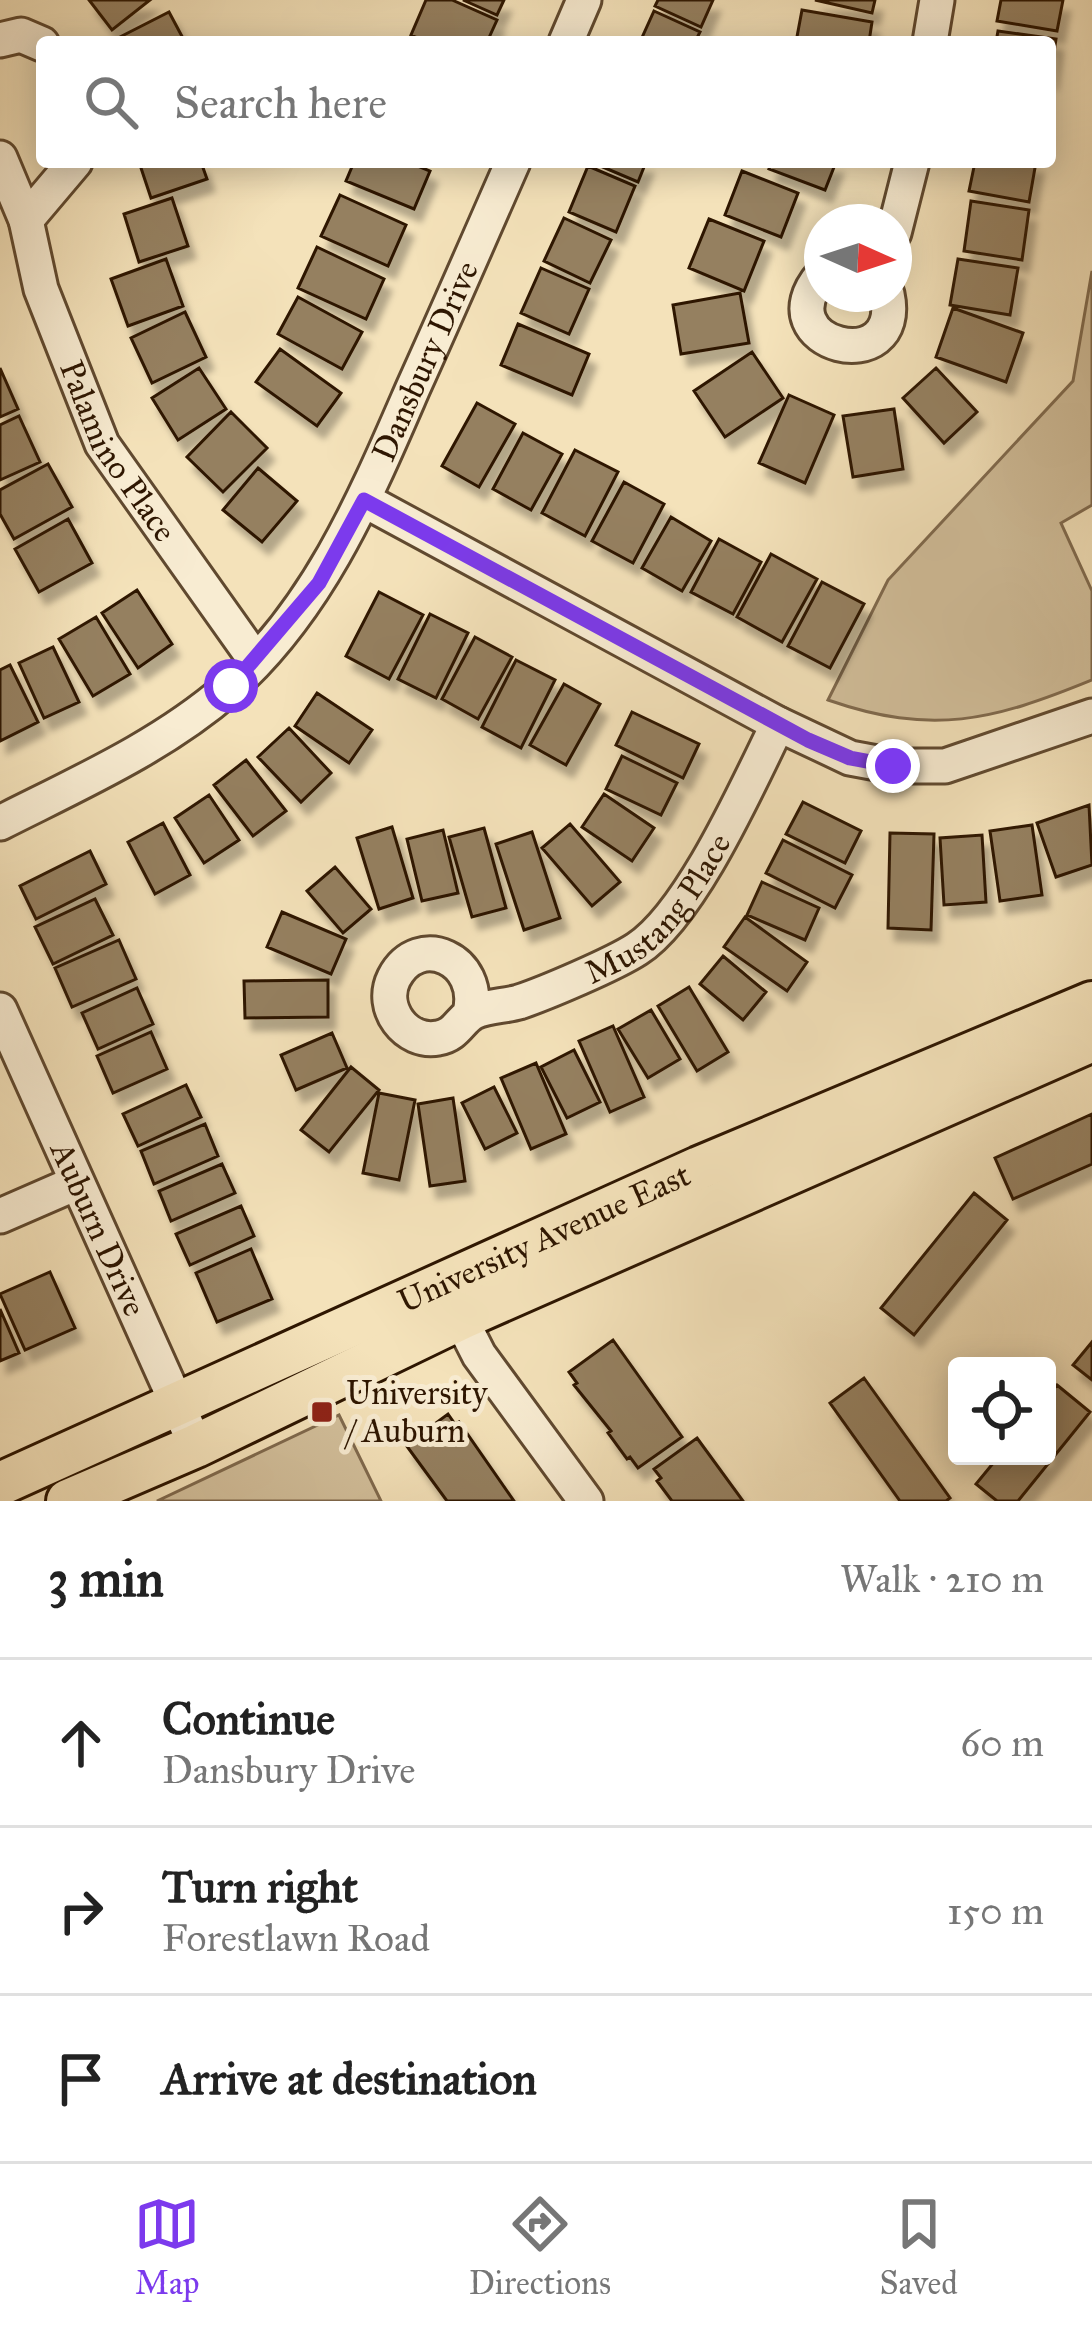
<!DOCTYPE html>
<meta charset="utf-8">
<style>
:root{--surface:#fff;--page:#f2f2f2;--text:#222;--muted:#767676;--line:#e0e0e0;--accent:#7c3aed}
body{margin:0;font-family:"IM FELL Great Primer",serif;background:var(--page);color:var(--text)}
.controls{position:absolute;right:36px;bottom:36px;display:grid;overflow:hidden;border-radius:12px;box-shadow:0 6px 30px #0003}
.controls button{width:108px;height:108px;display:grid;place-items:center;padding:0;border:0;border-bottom:3px solid var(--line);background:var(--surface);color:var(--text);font:60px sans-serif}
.compass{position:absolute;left:804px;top:204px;width:108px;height:108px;border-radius:50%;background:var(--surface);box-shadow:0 6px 30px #0003;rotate:93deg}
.stop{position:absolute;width:36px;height:36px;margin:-27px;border:9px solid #7c3aed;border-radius:50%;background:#fff}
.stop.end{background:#7c3aed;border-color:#fff;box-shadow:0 3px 12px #0008}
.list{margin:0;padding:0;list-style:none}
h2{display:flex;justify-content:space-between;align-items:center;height:156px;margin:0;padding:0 48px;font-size:51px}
h2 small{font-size:39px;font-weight:400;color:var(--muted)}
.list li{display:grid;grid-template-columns:78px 1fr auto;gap:36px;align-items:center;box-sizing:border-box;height:168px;padding:0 48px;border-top:3px solid var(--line)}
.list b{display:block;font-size:45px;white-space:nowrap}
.list p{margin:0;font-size:39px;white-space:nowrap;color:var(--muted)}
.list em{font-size:39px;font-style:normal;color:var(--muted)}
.icon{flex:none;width:66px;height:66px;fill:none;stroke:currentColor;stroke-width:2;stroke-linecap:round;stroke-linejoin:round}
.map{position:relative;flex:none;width:1092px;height:1501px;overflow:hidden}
.search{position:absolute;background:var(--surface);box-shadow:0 6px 30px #0003;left:36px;right:36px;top:36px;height:132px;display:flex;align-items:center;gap:30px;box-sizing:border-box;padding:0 42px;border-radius:12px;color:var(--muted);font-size:45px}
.sheet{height:660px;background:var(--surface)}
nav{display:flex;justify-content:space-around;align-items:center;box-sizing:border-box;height:168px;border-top:3px solid var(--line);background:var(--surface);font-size:33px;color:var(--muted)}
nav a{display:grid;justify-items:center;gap:6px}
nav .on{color:var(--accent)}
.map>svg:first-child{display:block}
.green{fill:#d2bf9b;stroke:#806a4e;stroke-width:3}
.building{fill:#958061;stroke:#2e1601;stroke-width:3;filter:url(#shadow)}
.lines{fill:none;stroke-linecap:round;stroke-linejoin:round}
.minor-casing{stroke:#60492f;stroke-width:39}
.major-casing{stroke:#2e1601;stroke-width:48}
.minor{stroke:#f8ecd2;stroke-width:33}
.major{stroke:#f4e2ba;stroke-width:42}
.route{stroke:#7c3aed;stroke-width:15}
.poi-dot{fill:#8f2418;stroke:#f8ecd2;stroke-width:4.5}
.labels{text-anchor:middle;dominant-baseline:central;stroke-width:10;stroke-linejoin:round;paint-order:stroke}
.street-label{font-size:33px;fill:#2e1601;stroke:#f8ecd2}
.poi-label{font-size:33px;fill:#2e1601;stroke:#f8ecd2;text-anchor:start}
</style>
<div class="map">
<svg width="1092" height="1501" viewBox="0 0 1092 1501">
<defs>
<filter id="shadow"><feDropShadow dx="7" dy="12" stdDeviation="3" flood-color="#0004"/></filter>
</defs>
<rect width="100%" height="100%" fill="#f4e2ba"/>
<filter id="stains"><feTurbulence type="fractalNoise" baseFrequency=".00167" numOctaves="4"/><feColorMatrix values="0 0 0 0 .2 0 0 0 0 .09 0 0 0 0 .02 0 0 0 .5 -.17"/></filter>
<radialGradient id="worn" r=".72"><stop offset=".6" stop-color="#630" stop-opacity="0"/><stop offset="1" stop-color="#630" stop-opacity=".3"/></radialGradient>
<path class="green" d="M1092 271V505L1061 523 1092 591V680C992 721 932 736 828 700L888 580 1073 381Z
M339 1415 381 1501H157Z"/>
<path class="building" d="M89 0H150L112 30Z
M426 0H452L497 20 487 42H427L411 35Z
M463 0H504L497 15Z
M658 0H713L701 27 655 6Z
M815 0H875L872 13Z
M1001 0H1063L1057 31 997 21Z
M802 10 872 22 869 42H796Z
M654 11 700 32 695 42H640Z
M169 12 185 42H118L116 39Z
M998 31 1056 39 1050 79V42H996Z
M139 162H201L207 179 151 198Z
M354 162H408L430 171 414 209 346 181Z
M591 162H646L638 182Z
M772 162H836L825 190 769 169Z
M975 162H1036L1029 202 969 191Z
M588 166 635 186 616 232 569 212Z
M742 171 798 193 781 237 725 215Z
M340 195 406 225 388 266 321 236Z
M172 198 188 246 139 262 124 214Z
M971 201 1029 210 1022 260 964 251Z
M564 218 611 240 590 283 544 261Z
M709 219 764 241 744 291 689 268Z
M317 247 384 279 366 319 298 288Z
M166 259 183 306 128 326 111 279Z
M958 259 1018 268 1010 315 950 305Z
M541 268 589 289 569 334 521 313Z
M740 293 749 343 681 354 673 305Z
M298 297 362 332 342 369 278 334Z
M953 308 1023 333 1006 382 936 357Z
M185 312 206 357 152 383 131 338Z
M518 324 589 354 572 395 501 365Z
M280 349 341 393 317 426 256 382Z
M752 352 783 398 725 437 694 391Z
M0 368 18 409 0 417Z
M199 368 226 409 178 440 152 398Z
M936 368 977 412 944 443 903 398Z
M789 395 834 415 805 483 759 463Z
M477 403 515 424 479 487 442 466Z
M894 409 903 469 853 477 843 416Z
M231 412 267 448 223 492 187 457Z
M19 416 40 462 0 480V425Z
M523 433 562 454 531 510 493 489Z
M575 450 618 472 585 536 542 513Z
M48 464 72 507 14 539 0 514V490Z
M258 468 297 501 262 542 223 510Z
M624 482 664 504 633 563 592 541Z
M671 517 711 541 682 591 642 568Z
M68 519 92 563 39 592 15 549Z
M719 539 761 562 733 614 691 592Z
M771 554 817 579 782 642 737 617Z
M822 582 864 604 830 668 788 646Z
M137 590 172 644 138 668 102 613Z
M379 592 423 615 389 679 346 656Z
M430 614 468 633 436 698 398 679Z
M96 617 130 674 93 696 59 639Z
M475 637 512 657 478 719 442 699Z
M53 647 79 702 44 718 19 663Z
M516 660 555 680 521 748 482 727Z
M10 665 38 722 0 741V670Z
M564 684 600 704 566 765 530 745Z
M317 693 372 730 349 763 295 726Z
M632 712 699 744 683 778 616 745Z
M289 728 331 773 301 802 258 757Z
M622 756 677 783 661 815 606 789Z
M246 760 286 811 253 836 214 785Z
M604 794 654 828 632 861 582 827Z
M209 795 239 840 204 863 175 818Z
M803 802 861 831 845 863 786 834Z
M1089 805 1092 865 1056 877 1037 823Z
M163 823 190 875 155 894 128 842Z
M570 824 620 882 592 906 542 848Z
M1032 825 1042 895 1000 901 990 831Z
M392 827 413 898 379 909 357 838Z
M484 828 506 908 472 917 449 837Z
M443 830 458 893 422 901 407 839Z
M532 832 560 918 524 930 496 844Z
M890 833 934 834 931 930 888 928Z
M982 835 986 902 944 905 940 838Z
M783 840 852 875 835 908 766 873Z
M90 851 106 884 36 919 20 886Z
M335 867 371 909 343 933 307 891Z
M762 882 819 908 805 940 747 915Z
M95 899 113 935 53 964 35 927Z
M282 912 346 939 331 974 267 947Z
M745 917 807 962 787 991 724 947Z
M119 940 136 979 72 1007 55 968Z
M723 956 766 992 743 1020 700 984Z
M328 980V1017L245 1018 244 981Z
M689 987 728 1052 697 1071 658 1006Z
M137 988 153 1024 98 1049 82 1013Z
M651 1010 680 1059 648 1078 618 1029Z
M613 1026 644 1097 610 1112 579 1041Z
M151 1032 167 1069 113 1093 97 1056Z
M332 1033 347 1068 296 1090 281 1055Z
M574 1050 600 1102 567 1118 541 1067Z
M536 1063 566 1134 531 1149 501 1078Z
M351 1067 379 1090 329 1152 301 1130Z
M186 1085 201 1117 138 1146 123 1114Z
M494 1087 517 1133 485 1149 462 1103Z
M379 1093 415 1100 399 1180 363 1173Z
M453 1098 465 1181 430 1186 418 1104Z
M1092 1114V1164L1013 1199 995 1158Z
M205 1124 218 1156 154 1184 141 1151Z
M222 1164 235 1193 171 1221 159 1191Z
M974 1193 1007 1220 914 1335 881 1308Z
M241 1206 254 1236 190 1265 176 1234Z
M251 1249 272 1299 217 1322 196 1273Z
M50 1272 75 1328 25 1350 0 1294Z
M0 1309 19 1353 0 1361Z
M613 1340 682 1437 638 1468 630 1457 627 1459 608 1433 611 1431 574 1385 577 1383 569 1372Z
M1092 1342V1380L1073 1365Z
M864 1378 950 1498 946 1501H900L830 1403Z
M1057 1385 1090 1412 1018 1501H997L976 1484 999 1456H1047V1397Z
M448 1414 455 1424 459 1422 514 1501H447L406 1445Z
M697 1438 743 1501H672L657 1481 661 1478 654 1469Z"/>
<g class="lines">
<g class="minor-casing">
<g id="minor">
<path d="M0 40 21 35 42 44"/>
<path d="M566 42 584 0"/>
<path d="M930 42 937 0"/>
<path id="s1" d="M0 158 26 220 41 289 102 444 256 661"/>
<path d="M26 220 75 162"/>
<path d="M894 233 912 162"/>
<path d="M822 275C761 346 906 381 887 294"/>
<path d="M364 500 778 724 850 758 893 766H945L1092 716"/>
<path id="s2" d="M0 823C79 783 161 747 228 689 319 609 366 496 413 388 447 313 480 237 513 162"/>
<path id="s3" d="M0 1010 196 1446"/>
<path id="s4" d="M470 1013C483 960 419 930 394 978 379 1008 406 1044 438 1038 457 1035 460 1019 474 1012 487 1006 505 1006 519 1002 546 993 614 964 637 949 691 914 748 785 778 724"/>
<path d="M0 1216 76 1183"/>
<path d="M450 1298 479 1355 586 1501"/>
</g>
</g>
<g class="major-casing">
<g id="major">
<path id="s5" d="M0 1484 699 1168 1092 1003"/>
<path d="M68 1501 196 1446 461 1318 1092 1040"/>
</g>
</g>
<use href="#minor" class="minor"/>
<use href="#major" class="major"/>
</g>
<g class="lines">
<path class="route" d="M231 686 319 583 364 500 808 740 850 758 893 766"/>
</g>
<rect class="poi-dot" x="310" y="1400" width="24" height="24" rx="6"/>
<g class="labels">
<g class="street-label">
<text stroke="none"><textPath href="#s2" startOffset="651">Dansbury Drive</textPath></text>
<text stroke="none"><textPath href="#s1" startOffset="318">Palamino Place</textPath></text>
<text stroke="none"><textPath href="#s4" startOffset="483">Mustang Place</textPath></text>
<text stroke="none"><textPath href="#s3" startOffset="240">Auburn Drive</textPath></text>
<text stroke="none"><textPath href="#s5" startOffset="597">University Avenue East</textPath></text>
</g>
<g class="poi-label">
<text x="346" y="1393">University<tspan x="346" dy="38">/ Auburn</tspan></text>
</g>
</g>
<rect width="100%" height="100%" filter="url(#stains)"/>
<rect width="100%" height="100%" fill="url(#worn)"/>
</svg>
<div class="controls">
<button><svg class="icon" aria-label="locate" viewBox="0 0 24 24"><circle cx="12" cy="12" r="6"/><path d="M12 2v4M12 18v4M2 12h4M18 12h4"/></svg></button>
</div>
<svg class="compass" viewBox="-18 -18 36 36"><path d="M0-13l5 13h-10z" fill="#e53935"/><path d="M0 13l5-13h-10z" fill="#767676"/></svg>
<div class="stop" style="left:231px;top:686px"></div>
<div class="stop end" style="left:893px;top:766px"></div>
<div class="search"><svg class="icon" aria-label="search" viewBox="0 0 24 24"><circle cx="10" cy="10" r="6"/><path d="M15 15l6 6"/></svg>Search here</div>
</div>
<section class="sheet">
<h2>3 min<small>Walk · 210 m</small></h2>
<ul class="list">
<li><svg class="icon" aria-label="ahead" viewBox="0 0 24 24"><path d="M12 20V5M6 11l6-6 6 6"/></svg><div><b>Continue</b><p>Dansbury Drive</p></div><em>60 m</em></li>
<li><svg class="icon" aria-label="right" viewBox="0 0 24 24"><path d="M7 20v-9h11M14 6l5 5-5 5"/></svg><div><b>Turn right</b><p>Forestlawn Road</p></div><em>150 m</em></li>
<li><svg class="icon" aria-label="arrive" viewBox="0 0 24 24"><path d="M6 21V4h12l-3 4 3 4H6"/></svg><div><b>Arrive at destination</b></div></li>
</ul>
</section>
<nav>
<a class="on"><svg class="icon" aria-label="map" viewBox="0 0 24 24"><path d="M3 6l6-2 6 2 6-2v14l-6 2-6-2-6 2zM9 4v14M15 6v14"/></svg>Map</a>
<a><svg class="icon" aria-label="directions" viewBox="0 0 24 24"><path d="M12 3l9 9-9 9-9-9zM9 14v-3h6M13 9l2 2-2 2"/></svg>Directions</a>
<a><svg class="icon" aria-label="saved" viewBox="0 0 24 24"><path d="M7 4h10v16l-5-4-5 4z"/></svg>Saved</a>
</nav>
